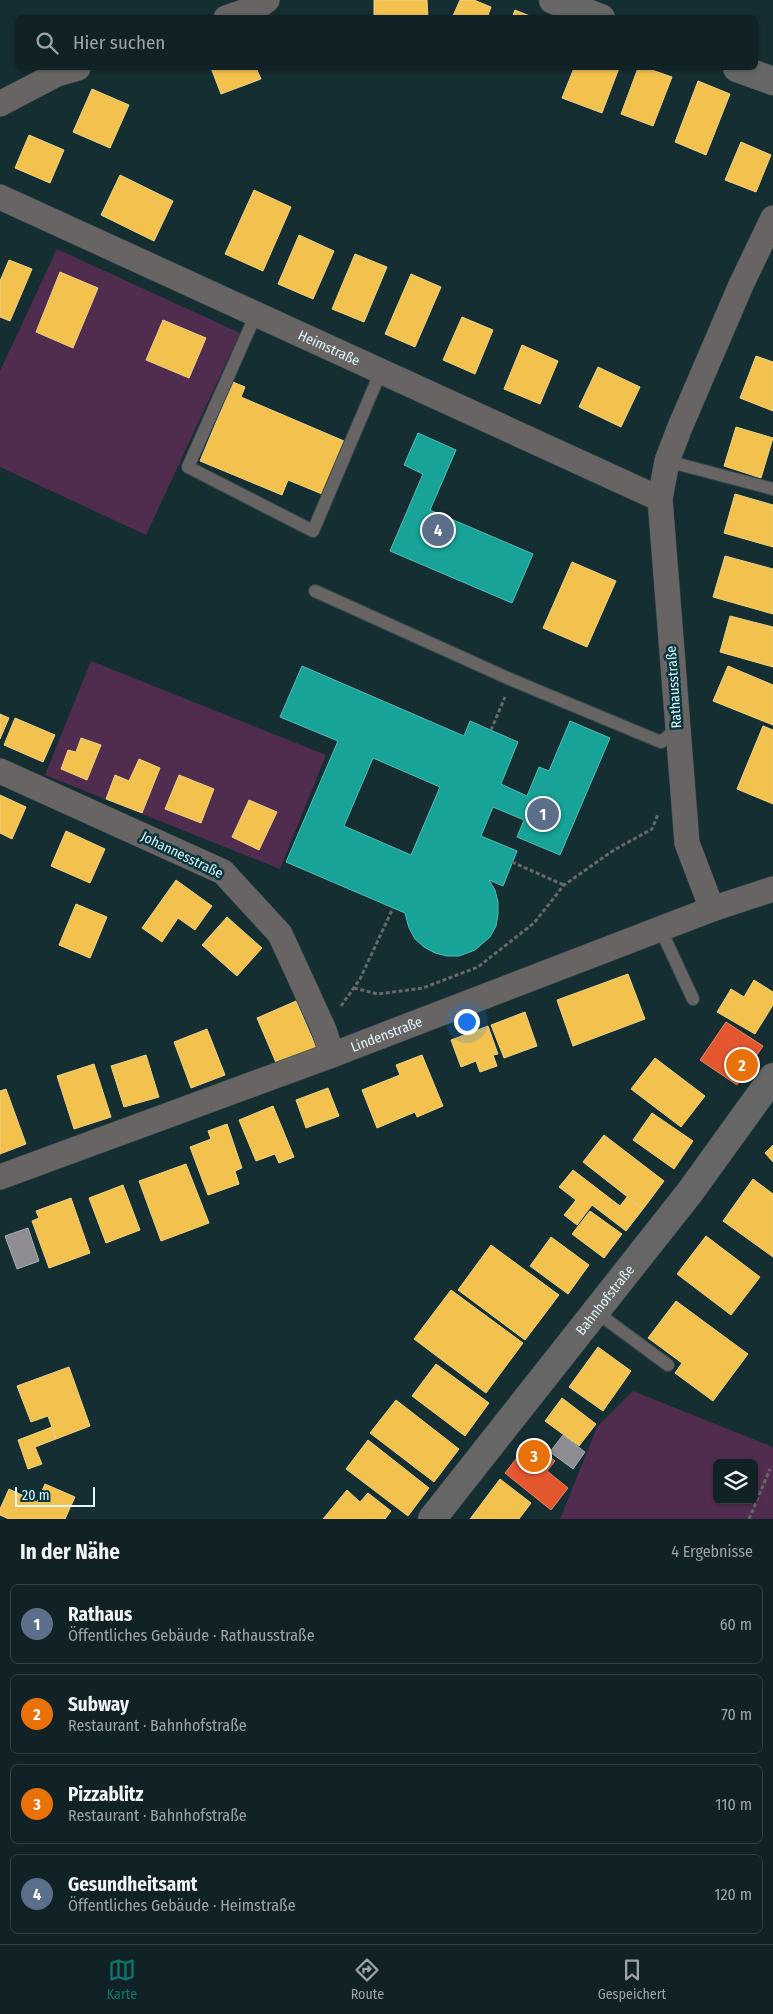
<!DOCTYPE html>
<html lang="de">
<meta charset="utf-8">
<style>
:root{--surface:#102225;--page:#1e2f32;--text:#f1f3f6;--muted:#9ca4a7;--line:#303f42;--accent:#0f766e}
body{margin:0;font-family:"Fira Sans Condensed",sans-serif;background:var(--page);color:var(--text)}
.controls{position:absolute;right:15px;bottom:15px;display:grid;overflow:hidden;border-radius:8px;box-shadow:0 1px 4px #0004}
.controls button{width:45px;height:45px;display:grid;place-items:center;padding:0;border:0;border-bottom:1px solid var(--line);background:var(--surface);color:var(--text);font:25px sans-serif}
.scale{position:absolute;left:15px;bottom:12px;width:80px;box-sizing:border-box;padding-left:5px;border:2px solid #e1f7fc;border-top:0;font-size:14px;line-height:18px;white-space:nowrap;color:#e1f7fc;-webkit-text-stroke:4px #08363e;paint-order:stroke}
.you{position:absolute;left:466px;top:1021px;width:18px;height:18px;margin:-12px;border:4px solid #fff;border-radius:50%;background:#1a73e8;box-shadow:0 0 0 8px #1a73e833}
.badge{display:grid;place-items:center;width:32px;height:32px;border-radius:50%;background:var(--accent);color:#fff;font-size:16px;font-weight:700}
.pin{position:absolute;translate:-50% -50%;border:2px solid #fff;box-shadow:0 1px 5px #0006}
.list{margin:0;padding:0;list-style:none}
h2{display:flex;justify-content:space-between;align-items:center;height:65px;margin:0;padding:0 20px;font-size:21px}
h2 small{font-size:16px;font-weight:400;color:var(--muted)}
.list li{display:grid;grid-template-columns:32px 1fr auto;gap:15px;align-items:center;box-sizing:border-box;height:80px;margin:0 10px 10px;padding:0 10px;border:1px solid var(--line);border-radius:8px}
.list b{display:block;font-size:19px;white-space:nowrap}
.list p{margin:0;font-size:16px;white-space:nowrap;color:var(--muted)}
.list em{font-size:16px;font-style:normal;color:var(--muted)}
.icon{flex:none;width:28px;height:28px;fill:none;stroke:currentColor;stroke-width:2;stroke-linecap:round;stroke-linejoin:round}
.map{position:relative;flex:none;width:773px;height:1519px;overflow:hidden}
.search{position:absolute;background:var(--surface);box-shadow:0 1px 4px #0004;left:15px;right:15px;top:15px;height:55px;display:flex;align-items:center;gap:12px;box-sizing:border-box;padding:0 18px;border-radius:8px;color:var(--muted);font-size:19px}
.sheet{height:425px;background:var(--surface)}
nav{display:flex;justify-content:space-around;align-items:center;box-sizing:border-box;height:70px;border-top:1px solid var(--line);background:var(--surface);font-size:14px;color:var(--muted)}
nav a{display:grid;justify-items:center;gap:2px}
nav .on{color:var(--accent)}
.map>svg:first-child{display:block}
.green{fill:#502d4e;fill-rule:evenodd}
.homes{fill:#f2c14e;stroke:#edd182}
.shops{fill:#e4572e;stroke:#e3876c}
.public{fill:#17a398;stroke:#54bcb6;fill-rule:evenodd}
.industry{fill:#8d8d92;stroke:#a6adb2}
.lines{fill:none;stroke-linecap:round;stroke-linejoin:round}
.lane-casing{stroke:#34484b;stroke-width:14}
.street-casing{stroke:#34484b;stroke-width:26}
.secondary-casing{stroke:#34484b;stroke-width:29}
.path{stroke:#676969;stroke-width:3;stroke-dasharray:4 2.5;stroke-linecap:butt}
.lane{stroke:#676463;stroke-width:12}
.street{stroke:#676463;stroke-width:25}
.secondary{stroke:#666;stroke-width:28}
.labels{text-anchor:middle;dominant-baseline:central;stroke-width:5;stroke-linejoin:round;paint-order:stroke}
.street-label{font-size:14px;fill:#e1f7fc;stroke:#08363e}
</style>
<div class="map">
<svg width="773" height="1519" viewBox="0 0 773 1519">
<rect width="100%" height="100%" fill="#152e31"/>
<path class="green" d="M57 249 240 333 146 535 0 467V371Z
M91 661 326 755 280 869 45 775Z
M633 1391 773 1447V1519H560L597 1427ZM717 1463H754V1500H717Z"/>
<path class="homes" d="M374 0H427L428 18H374Z
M460 0H474L491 7 487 18H452Z
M515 10 535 18H512Z
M211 68H256L261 79 221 94Z
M574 68H619L602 113 562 98Z
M638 68H646L672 77 653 126 621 114Z
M698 81 730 94 706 155 675 142Z
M92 89 129 105 110 148 73 132Z
M29 135 64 150 50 183 15 168Z
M741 142 771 155 756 192 725 180Z
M120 175 173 201 154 241 101 215Z
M254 190 291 207 263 271 225 254Z
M299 235 334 251 313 299 278 284Z
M355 254 387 267 364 322 332 309Z
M9 260 32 269 10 321 0 317V281Z
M60 272 98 288 73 348 36 332Z
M411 274 441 287 415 347 385 334Z
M462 317 493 330 475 374 443 360Z
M163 320 206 338 189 378 146 360Z
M522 345 558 361 540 404 504 389Z
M756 356 773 362V411L740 398Z
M598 367 640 387 621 427 579 407Z
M233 382 245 387 241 397 344 441 322 494 288 480 282 495 200 461Z
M736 427 773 438 761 478 724 466Z
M735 494 773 505V547L724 533Z
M725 556 773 569V614L713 597Z
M572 562 616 581 587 647 543 628Z
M730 616 773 627V667L720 652Z
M728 666 773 685V725L713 701Z
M0 714 9 718 0 739Z
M15 718 55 735 43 762 4 745Z
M763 726 773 730V804L737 789Z
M81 738 101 745 87 780 61 769 68 750 76 752Z
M139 759 160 768 142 813 106 799 115 775 129 781Z
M179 775 214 789 201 823 165 809Z
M0 795 26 807 12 839 0 833Z
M249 800 277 812 259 850 232 837Z
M66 831 105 849 90 883 51 866Z
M176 880 212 906 195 930 178 918 162 942 142 928Z
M76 904 107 917 90 958 59 945Z
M227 917 262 948 237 976 202 945Z
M628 974 645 1019 573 1046 557 1000Z
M754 980 773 992V1005L755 1034 717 1012 731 989 744 997Z
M296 1001 316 1047 277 1065 257 1018Z
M525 1012 537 1046 504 1058 491 1025Z
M488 1026 498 1054 493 1055 497 1066 480 1072 476 1061 461 1067 451 1040Z
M207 1029 225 1075 191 1088 174 1042Z
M146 1055 159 1097 124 1107 111 1066Z
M422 1055 443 1106 417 1117 415 1112 377 1128 362 1090 400 1075 396 1065Z
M655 1058 705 1096 681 1127 631 1089Z
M94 1064 111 1117 74 1129 57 1076Z
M328 1088 339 1116 306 1128 296 1100Z
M6 1089 26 1144 0 1154V1091Z
M273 1106 294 1157 279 1163 275 1154 256 1161 239 1120Z
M652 1113 693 1141 674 1169 633 1140Z
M227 1124 242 1168 235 1171 239 1184 208 1195 190 1147 211 1139 208 1131Z
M604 1135 664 1181 643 1209 583 1162Z
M773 1145V1162L765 1153Z
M186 1164 209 1223 161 1241 139 1181Z
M573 1170 620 1206 627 1197 643 1209 626 1231 592 1205 577 1225 564 1215 576 1200 559 1187Z
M753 1179 773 1194V1257L723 1221Z
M123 1185 140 1230 106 1243 89 1198Z
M71 1198 90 1253 49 1268 32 1221 39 1218 36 1211Z
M590 1211 622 1234 604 1258 572 1234Z
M706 1236 760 1277 731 1315 677 1274Z
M551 1237 589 1265 568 1294 530 1266Z
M491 1245 559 1295 525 1340 458 1290Z
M451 1290 523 1343 486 1393 414 1339Z
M676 1301 748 1354 713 1401 675 1373 682 1363 648 1338Z
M598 1347 631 1371 603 1411 569 1387Z
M436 1364 489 1403 465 1436 412 1396Z
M69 1367 90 1426 56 1439 48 1416 31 1422 17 1386Z
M562 1398 596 1424 579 1446 545 1421Z
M396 1400 459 1449 434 1482 370 1433Z
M52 1427 56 1439 35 1447 42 1464 28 1469 18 1440Z
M368 1440 429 1488 408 1516 346 1469Z
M500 1479 531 1503 519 1519H470Z
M45 1484 75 1497 65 1519H9L0 1515V1509L9 1489 37 1502Z
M347 1490 360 1502 368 1493 391 1511 385 1519H323Z"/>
<path class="shops" d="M726 1022 763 1046 737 1085 700 1060Z
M530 1441 555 1461 547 1471 568 1488 551 1510 505 1473Z"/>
<path class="public" d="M418 433 456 450 430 510 533 554 512 603 390 551 423 474 404 465Z
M302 666 464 736 470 721 518 742 501 784 527 796 539 767 549 771 570 721 610 738 560 855 517 837 524 820 493 807 481 836 517 851 503 886 489 880 495 890 498 902V914L496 926 490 937 475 950 459 956H447L435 953 424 947 415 939 409 928 405 913 286 862 338 741 280 717ZM373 758 440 787 411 855 344 826Z"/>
<path class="industry" d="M28 1228 39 1261 17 1269 5 1236Z
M563 1435 585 1452 573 1469 550 1452Z"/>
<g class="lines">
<g class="lane-casing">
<path id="lane" d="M256 314 188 467 313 531 381 371
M667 461 773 489
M315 591 512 680 661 742 677 729
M660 928 693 999
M596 1312 668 1365"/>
</g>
<g class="street-casing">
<g id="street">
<path d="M226 18 258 7 267 0"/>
<path d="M0 104 57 74 78 68"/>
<path id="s1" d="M0 197 660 499"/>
<path d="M0 771 223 872 280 934 324 1030 332 1055"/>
<path d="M712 909 687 843 660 499 667 461 680 427 741 285 773 218"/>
<path id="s2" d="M0 1177 332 1055 712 909 773 889"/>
</g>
</g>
<g class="secondary-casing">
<g id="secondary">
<path d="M553 0 601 18"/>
<path d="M737 68 773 81"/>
<path id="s3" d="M432 1519 690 1192 773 1077"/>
</g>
</g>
<path class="path" d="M491 730 505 697
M512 862 564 885
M354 988 378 994 423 988 478 967 534 923 564 885 614 850 652 829 658 814
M341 1006 360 979 393 908
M749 1519 770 1469"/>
<use href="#lane" class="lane"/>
<use href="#street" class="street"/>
<use href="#secondary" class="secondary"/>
</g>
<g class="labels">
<g class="street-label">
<text stroke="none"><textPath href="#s1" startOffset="362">Heimstraße</textPath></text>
<text transform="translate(674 687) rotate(-94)">Rathausstraße</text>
<text transform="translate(182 855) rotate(26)">Johannesstraße</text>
<text stroke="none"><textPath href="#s2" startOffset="412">Lindenstraße</textPath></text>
<text stroke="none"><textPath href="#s3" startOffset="279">Bahnhofstraße</textPath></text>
</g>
</g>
</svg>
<div class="controls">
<button><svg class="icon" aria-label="layers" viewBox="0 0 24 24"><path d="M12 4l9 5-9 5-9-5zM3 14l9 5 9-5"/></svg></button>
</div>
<div class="scale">20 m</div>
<div class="you"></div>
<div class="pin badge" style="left:543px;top:814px;background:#5c6f8a">1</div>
<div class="pin badge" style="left:742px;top:1065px;background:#e8710a">2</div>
<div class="pin badge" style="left:534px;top:1456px;background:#e8710a">3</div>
<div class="pin badge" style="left:438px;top:530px;background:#5c6f8a">4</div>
<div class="search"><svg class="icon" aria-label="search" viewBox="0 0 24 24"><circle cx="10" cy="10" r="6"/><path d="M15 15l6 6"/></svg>Hier suchen</div>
</div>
<section class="sheet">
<h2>In der Nähe<small>4 Ergebnisse</small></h2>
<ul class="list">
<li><span class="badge" style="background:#5c6f8a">1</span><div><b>Rathaus</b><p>Öffentliches Gebäude · Rathausstraße</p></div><em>60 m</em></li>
<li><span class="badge" style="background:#e8710a">2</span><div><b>Subway</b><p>Restaurant · Bahnhofstraße</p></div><em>70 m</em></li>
<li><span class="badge" style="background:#e8710a">3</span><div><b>Pizzablitz</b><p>Restaurant · Bahnhofstraße</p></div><em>110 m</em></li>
<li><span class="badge" style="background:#5c6f8a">4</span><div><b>Gesundheitsamt</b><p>Öffentliches Gebäude · Heimstraße</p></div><em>120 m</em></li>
</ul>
</section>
<nav>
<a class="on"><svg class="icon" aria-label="map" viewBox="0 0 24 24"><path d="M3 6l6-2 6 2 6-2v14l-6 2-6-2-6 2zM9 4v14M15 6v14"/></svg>Karte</a>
<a><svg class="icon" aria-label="directions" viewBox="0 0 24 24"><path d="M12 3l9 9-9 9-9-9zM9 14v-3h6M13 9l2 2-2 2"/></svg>Route</a>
<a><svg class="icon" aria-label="saved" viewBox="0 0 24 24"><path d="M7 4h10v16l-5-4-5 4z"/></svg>Gespeichert</a>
</nav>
